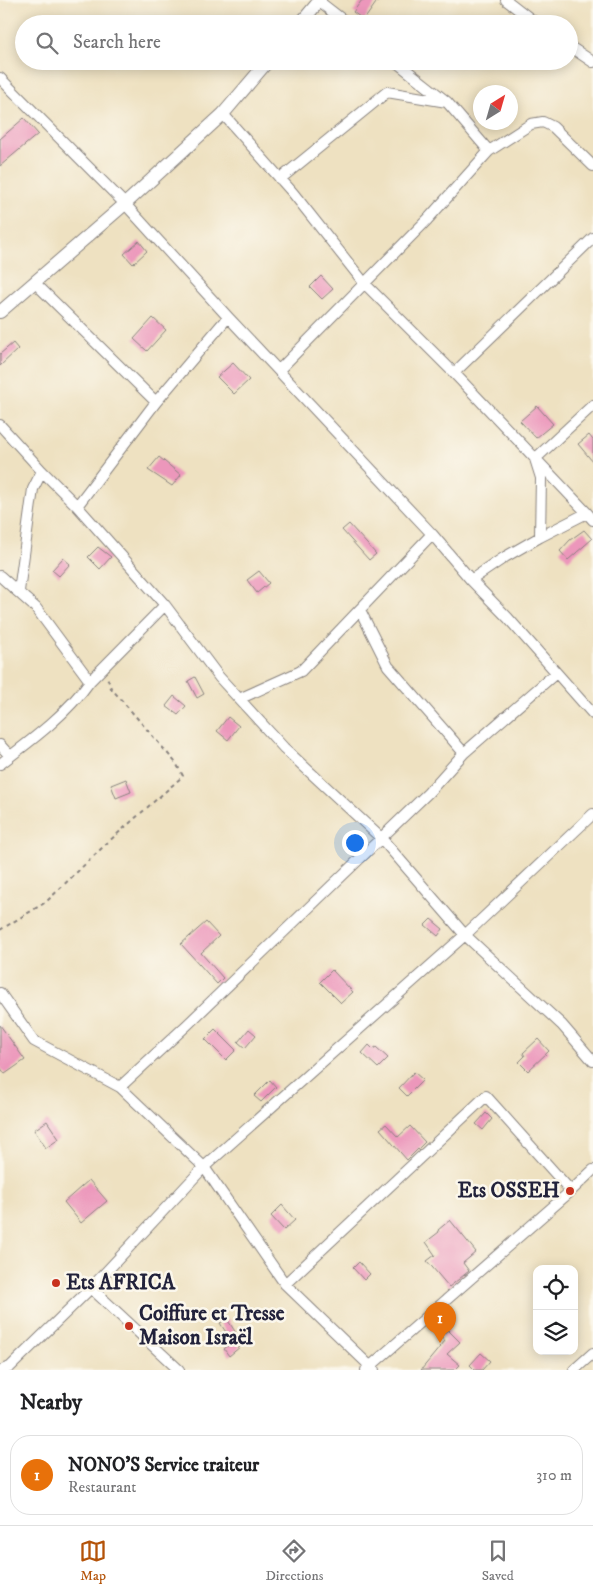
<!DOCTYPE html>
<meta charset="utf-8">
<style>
:root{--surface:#fff;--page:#f2f2f2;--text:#202124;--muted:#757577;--line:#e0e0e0;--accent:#b45309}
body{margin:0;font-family:"IM FELL DW Pica",serif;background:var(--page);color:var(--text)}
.controls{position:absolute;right:15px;bottom:15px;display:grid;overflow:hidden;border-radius:10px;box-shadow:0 2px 12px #0003}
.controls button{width:45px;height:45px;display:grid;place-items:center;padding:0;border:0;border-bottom:1px solid var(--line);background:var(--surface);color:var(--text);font:25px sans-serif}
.compass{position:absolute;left:473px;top:85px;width:45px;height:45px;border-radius:50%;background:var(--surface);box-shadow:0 2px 12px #0003;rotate:37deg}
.you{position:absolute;left:354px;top:842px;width:18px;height:18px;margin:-12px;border:4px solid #fff;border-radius:50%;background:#1a73e8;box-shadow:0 0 0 8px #1a73e833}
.badge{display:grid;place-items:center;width:32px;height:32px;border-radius:50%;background:var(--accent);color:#fff;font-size:16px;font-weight:700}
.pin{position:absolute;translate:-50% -41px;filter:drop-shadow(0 1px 2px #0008)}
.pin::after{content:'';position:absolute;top:26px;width:18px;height:15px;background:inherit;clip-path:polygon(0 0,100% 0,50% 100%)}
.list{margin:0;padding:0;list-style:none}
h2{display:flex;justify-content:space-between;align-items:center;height:65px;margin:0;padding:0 20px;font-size:21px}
h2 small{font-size:16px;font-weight:400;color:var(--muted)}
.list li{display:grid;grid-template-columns:32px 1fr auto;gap:15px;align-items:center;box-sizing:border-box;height:80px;margin:0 10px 10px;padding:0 10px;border:1px solid var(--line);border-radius:20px}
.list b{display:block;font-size:19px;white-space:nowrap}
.list p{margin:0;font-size:16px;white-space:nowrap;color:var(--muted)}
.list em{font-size:16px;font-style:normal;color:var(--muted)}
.icon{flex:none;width:28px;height:28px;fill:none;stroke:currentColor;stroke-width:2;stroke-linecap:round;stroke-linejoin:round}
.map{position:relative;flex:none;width:593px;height:1370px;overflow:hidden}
.search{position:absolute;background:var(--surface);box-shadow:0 2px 12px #0003;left:15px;right:15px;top:15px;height:55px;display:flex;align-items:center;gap:12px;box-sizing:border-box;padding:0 18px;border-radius:28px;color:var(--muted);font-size:19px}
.sheet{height:155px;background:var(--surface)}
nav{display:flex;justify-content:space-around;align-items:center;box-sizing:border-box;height:70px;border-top:1px solid var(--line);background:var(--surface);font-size:14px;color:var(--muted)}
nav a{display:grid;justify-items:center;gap:2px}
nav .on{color:var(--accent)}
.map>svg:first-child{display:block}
.building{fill:#ec97bb}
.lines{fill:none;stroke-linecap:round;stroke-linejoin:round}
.minor-casing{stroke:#88827e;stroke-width:12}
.tertiary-casing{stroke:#88827e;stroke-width:14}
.path{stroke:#88827e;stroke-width:2;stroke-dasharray:4 4;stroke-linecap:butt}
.minor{stroke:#fff;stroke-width:10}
.tertiary{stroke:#fff;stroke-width:12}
.poi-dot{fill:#c8321e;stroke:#fbf7ec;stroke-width:2}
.labels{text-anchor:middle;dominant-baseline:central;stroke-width:5;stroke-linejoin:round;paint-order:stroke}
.poi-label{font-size:21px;font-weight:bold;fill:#22223b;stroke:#fbf7ec;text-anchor:start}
</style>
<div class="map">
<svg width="593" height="1370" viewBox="0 0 593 1370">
<rect width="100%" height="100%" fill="#fbf7ec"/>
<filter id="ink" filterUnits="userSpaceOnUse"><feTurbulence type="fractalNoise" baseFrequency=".02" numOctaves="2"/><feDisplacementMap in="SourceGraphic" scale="10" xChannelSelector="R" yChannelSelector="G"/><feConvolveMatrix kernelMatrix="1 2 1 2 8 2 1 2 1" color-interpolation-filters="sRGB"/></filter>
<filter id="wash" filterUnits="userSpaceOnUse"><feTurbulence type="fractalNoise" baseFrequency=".0096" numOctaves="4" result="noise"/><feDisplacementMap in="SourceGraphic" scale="20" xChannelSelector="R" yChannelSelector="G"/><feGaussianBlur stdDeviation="1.12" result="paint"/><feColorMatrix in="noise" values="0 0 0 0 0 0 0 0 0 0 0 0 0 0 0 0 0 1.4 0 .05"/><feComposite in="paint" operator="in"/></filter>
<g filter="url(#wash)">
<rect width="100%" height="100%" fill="#eee1c1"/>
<g id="blocks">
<path class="building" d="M362 0H378L364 20 353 12Z
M24 118 38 134 0 166V139Z
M139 241 147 251 133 264 124 254Z
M321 276 333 289 322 299 310 287Z
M153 318 166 330 147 351 134 339Z
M13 343 18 349 0 366V354Z
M233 363 249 380 234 394 217 377Z
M537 406 553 424 536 438 520 421Z
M589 435 593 440V462L578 444Z
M159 457 181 475 172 486 148 470Z
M349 524 376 554 369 560 342 530Z
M584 530 592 539 568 560 560 551 570 540Z
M98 547 111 557 100 569 88 557Z
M63 558 70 564 59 576 52 570Z
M259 571 269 583 257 593 247 580Z
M195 677 204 694 197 698 188 681Z
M174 696 186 706 178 715 166 706Z
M228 717 239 726 228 740 217 731Z
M126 779 131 792 116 798 111 785Z
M431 919 443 929 438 936 425 925Z
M206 922 219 936 201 953 223 978 217 984 181 944Z
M332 970 353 992 341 1003 320 982Z
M0 1025 25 1060 5 1074 0 1067Z
M215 1029 236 1050 226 1060 205 1039Z
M249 1029 256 1035 245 1048 238 1042Z
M538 1039 549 1051 528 1071 519 1062 525 1056 523 1053Z
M369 1045 373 1049 376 1047 388 1058 378 1068 362 1053Z
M414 1072 423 1080 407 1096 399 1088Z
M270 1080 276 1087 261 1102 254 1096Z
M486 1113 492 1119 483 1130 476 1124Z
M47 1121 59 1139 46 1148 34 1130Z
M386 1124 398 1137 410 1126 425 1142 407 1160 380 1129Z
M89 1180 107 1201 81 1223 64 1202Z
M282 1205 295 1220 284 1230 271 1216Z
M450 1220 476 1252 463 1263 469 1271 449 1287 427 1261 435 1255 426 1242 439 1232 438 1230Z
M359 1262 370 1274 364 1280 353 1268Z
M227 1319 238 1336 231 1340 220 1323Z
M448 1330 460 1342 447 1354 460 1365 455 1370H421L445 1341 441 1336Z
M235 1340 240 1347 229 1356 224 1349Z
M481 1353 490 1361 482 1370H475L470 1365Z"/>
</g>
</g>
<g filter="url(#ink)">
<use href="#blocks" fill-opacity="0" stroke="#88827e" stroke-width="1"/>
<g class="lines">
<g class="minor-casing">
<path id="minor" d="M317 0 348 24
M506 0 537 24
M569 46 593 62
M395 61 447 102 489 151
M0 78 125 204 228 317 432 534 471 580 508 618 593 714
M223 114 293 193 365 284 454 373 587 513
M280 179 387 92 447 102
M34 282 156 402 228 317
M279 370 427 220 489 151 531 124 543 122 553 127 593 166
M454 373 593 238
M0 425 42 471 77 506 156 402
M540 537 587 513 593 520
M0 576 36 608 90 681
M471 580 505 557 540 537 541 478 535 459 593 405
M19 591 33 489 42 471
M165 605 219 677 284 748 381 838 465 935 562 1025 593 1061
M360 610 388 666 464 753
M239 699 301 671 432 534
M0 745 10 756
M0 764C32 740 67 714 90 681L165 605 77 506
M0 993 34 1041 120 1087 204 1167 91 1288 10 1367 2 1370
M120 1087 187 1025 428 793 464 753 556 673
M285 1284 486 1096 571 1191
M91 1288 179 1370
M366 1370 571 1191 593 1170
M374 1370 285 1284 204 1167 465 935 593 814
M574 1370 593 1353"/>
</g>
<g class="tertiary-casing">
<path id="tertiary" d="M300 24 320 0
M0 312 125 204 223 114 268 61"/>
</g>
<path class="path" d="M0 930 46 902 107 843 183 776 176 763 111 688 107 677"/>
<use href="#minor" class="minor"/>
<use href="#tertiary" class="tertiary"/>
</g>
</g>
<g class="poi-dot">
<circle cx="570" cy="1191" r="5"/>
<circle cx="56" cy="1283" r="5"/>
<circle cx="129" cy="1326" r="5"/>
</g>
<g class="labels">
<g class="poi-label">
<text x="560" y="1191" text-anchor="end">Ets OSSEH</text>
<text x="66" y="1283">Ets AFRICA</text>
<text x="139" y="1314">Coiffure et Tresse<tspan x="139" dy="24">Maison Israël</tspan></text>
</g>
</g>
</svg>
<div class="controls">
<button><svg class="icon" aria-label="locate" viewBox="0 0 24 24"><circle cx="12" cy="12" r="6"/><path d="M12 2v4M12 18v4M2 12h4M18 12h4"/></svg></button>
<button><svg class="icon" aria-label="layers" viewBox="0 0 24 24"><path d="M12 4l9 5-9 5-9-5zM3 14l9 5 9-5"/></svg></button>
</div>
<svg class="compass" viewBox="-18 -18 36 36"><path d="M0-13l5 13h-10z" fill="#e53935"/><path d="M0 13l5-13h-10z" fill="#757577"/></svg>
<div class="you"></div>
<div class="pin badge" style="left:440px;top:1343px;background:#e8710a">1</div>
<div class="search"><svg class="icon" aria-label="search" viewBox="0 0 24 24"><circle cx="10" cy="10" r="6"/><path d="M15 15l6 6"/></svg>Search here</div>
</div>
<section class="sheet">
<h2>Nearby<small></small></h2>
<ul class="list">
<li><span class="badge" style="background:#e8710a">1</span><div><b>NONO'S Service traiteur</b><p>Restaurant</p></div><em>310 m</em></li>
</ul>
</section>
<nav>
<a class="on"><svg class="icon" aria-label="map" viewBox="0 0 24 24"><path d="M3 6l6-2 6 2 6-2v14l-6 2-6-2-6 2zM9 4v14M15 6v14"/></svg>Map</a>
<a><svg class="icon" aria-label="directions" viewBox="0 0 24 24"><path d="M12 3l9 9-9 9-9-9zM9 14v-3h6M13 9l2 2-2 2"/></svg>Directions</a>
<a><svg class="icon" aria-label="saved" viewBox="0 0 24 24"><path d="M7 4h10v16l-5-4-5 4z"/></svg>Saved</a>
</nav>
